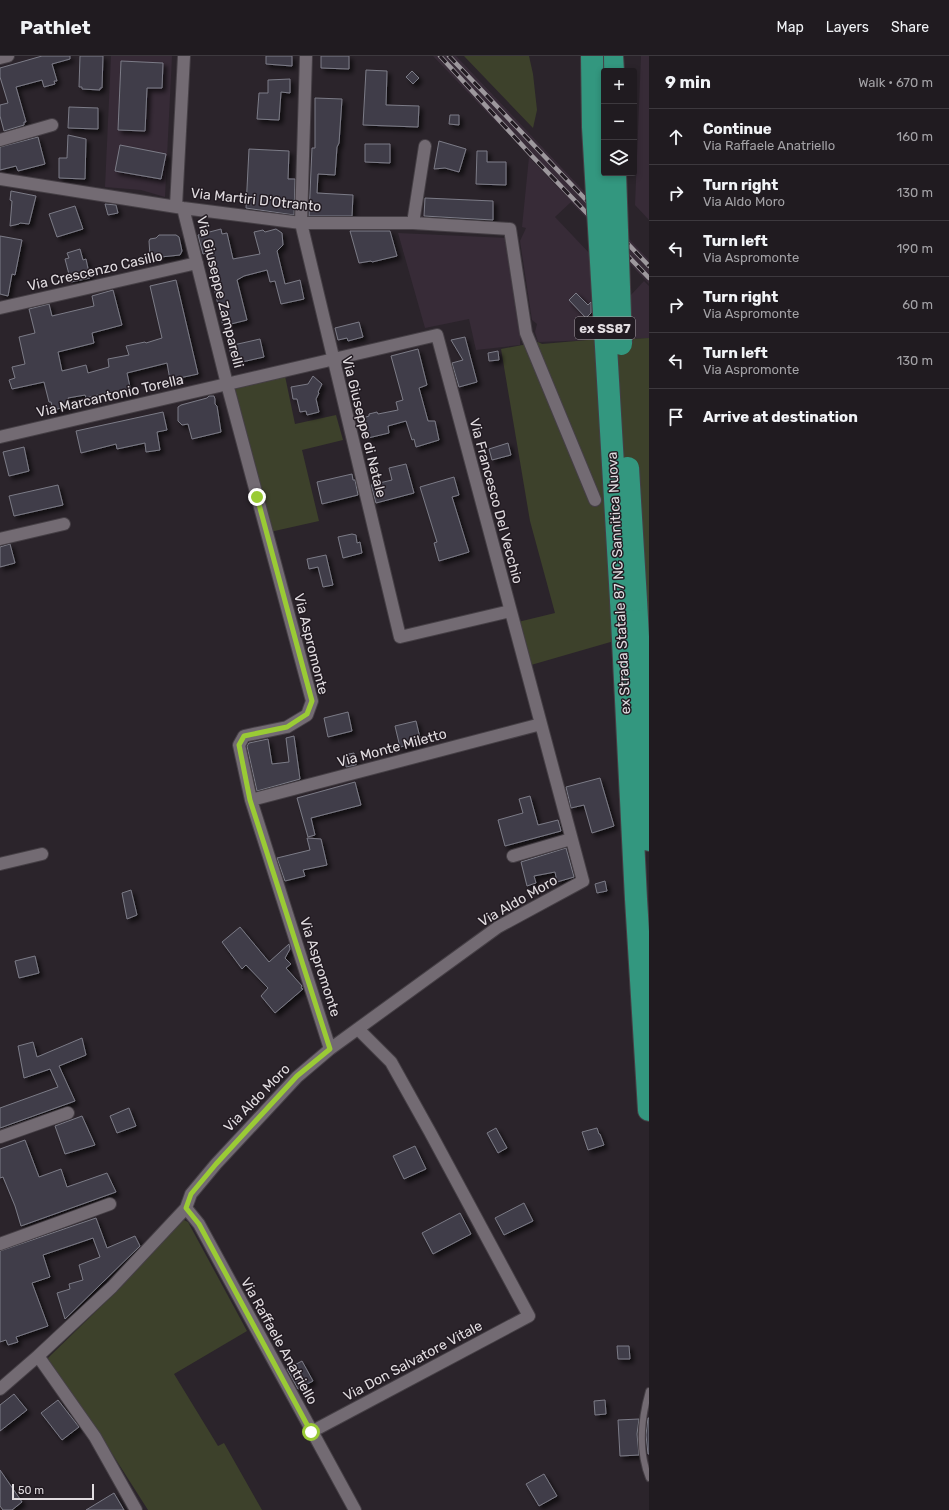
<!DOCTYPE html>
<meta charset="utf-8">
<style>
:root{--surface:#201b20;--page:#282429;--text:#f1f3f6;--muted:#a2a1a5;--line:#3d393e}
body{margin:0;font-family:Rubik,sans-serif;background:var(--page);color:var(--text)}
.controls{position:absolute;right:12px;top:12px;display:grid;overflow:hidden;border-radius:4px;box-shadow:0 2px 6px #0003}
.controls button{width:36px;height:36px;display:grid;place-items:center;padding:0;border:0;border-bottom:1px solid var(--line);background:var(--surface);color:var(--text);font:20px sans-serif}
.scale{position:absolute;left:12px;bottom:10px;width:82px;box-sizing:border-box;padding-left:4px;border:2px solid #e1dce0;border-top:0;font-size:11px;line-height:14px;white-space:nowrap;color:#e1dce0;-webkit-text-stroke:3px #221b22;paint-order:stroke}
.stop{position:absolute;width:12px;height:12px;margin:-9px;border:3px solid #9acb35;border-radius:50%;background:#fff}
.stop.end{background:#9acb35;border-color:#fff;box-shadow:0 1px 4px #0008}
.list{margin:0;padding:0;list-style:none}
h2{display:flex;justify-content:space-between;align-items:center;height:52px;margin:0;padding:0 16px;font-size:17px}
h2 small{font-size:13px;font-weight:400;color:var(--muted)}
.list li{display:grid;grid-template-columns:26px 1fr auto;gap:12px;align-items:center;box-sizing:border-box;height:56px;padding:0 16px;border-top:1px solid var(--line)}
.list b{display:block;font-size:15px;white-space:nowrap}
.list p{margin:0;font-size:13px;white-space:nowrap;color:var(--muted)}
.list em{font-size:13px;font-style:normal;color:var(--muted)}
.icon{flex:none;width:22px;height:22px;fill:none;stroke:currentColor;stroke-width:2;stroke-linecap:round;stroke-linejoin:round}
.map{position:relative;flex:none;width:649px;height:1454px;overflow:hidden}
header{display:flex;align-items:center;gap:24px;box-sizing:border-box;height:56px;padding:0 20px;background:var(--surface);border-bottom:1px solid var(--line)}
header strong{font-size:19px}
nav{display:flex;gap:22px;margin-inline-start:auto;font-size:14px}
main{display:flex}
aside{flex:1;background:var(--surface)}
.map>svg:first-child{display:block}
.built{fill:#372b37}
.green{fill:#3d412b}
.building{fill:#3f3e48;stroke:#7c7b87;filter:url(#shadow)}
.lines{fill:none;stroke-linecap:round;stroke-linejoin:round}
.lane-casing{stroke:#453f45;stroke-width:8}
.street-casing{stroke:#453f45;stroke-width:14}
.highway-casing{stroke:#453f45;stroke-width:24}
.lane{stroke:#736b73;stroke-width:6}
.street{stroke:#736b73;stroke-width:12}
.highway{stroke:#33977f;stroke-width:22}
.rail-casing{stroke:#9d989d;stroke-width:4.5}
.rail{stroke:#221b22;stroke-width:3;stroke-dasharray:9;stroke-linecap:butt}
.highway-bridge-casing{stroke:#453f45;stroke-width:24;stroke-linecap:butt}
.highway-bridge{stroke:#33977f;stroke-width:22}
.route{stroke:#9acb35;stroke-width:5}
.labels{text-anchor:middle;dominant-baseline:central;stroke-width:3;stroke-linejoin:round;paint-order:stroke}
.shield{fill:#221b22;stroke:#a8a2a7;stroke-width:1}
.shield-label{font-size:13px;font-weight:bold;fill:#e1dce0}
.street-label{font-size:14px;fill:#e1dce0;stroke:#221b22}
</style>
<header>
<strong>Pathlet</strong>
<nav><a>Map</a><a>Layers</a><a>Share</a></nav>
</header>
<main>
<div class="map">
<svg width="649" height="1454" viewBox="0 0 649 1454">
<defs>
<filter id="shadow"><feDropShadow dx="3.5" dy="3.5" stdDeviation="2" flood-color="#0009"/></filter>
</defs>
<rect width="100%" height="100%" fill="#2b242b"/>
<path class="built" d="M111 0H172L165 141 141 134 105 131Z
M433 0H456L649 204V228L571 146 555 161 630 240 644 225 649 230V282L538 286 535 276 537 268 532 264 520 185 526 172 522 171 529 101 566 140 514 84 510 78 501 69 497 67Z
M641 0H649V164L635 149Z
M398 177 507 182 521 270 520 289 476 294 469 263 425 272Z"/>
<path class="green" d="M464 0H529L533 18 537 54 533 72Z
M649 282V625L614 585 531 609 518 566 555 557 530 465 501 293 538 286 542 288 599 283H631Z
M285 320 295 368 336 359 343 384 302 394 319 465 270 476 234 332Z
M182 1163 188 1166 247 1275 174 1318 218 1390 224 1387 262 1454H148L90 1363 49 1307 48 1302 52 1298 120 1232Z"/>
<path class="building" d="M42 0H70V3L52 8 57 25H54L55 28 44 31 42 24 16 31 26 66H24V69L4 75 0 60V49L8 47 0 21V12Z
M80 0H103L102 32H100V34L82 33V31H79Z
M266 0H292V10L266 8Z
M321 0H349V13L321 12Z
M121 5 163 7 162 32H147L145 75 118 74Z
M366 14 387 15 386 49 419 50 418 71 363 69Z
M412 15 419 22 413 28 406 21Z
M290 23V37L281 36 279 64 257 63 259 37H268V24Z
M315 42 342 43 339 87 337 91 335 119 318 118 317 137 353 139 352 160H309L312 92H315Z
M69 51 98 52V73L68 72Z
M450 59H459V69L449 68Z
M68 79 86 83 85 123 59 122V102H67Z
M38 81 45 108 18 115 16 110 0 114V91Z
M439 85 466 93 459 116 445 112 434 113Z
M365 88H390V107L365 106Z
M120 89 166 98 161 123 115 115Z
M249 93 289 95 288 123H295L294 159 246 152Z
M477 95H487V106H506V129L476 128Z
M11 135 36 140 29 168 20 167 19 168 10 170 12 145 10 144Z
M425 142 493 145V164L424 160Z
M105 148 116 149 118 157 108 159Z
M75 150 83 173 57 181 49 158Z
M221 173 222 178 227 177 233 203 260 198 254 176 263 174 265 176 276 173 282 177 283 189 277 195 285 228 300 224 304 243 281 248 275 225 270 226 267 214 244 220 237 224 247 264 223 270 206 197 203 198 198 179Z
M350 175H390L397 200 372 206 371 205 359 207Z
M159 179H176L179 181 182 195 180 199 151 202 150 200 149 185 150 183 156 182Z
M0 180 22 184 15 219 12 218 8 240 0 238Z
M80 193 83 204 86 203 90 222 71 226 65 203 69 202 67 197Z
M176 224 198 318 170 324 167 307 127 317 131 336 117 339 110 336 86 342 85 339 68 342 70 350 53 354 51 346H49L44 326 12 333 9 324 15 322 12 311 25 308 19 281 35 277 29 253 49 248 52 260 94 250 92 240 113 234 122 269 92 277 94 287 58 296 62 315 86 309 88 317 109 311 108 303 129 299 126 290 145 286 146 287 162 282 150 230Z
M576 237 588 249 591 246V257L586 262 569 244Z
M359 266 363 281 348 285 347 282 338 284 335 272Z
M465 281 477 326 459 331 452 307 463 304 451 284Z
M260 283 264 301 233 308 229 290Z
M418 293 427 329 419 332 428 365H435L439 384 416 391 414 383 412 384 406 365 388 370 389 377 368 382 363 362 369 360V358L377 356 378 358 398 354 396 346 403 344 391 300Z
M498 295 499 304 489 305 488 297Z
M313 320 322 328 318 336 319 337 316 343 319 356 307 359 306 355 300 356 297 343H293L291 331 308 328Z
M209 340H214L215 343V348L217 350 221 376 192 383 188 368 182 369 178 365V351L181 349 207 342Z
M163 356 167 374 157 376 160 394 146 396 145 387 117 393 116 388 81 397 76 375Z
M508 387 511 399 492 404 489 393Z
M24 391 29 415 9 420 3 396Z
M406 408 414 437 376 447 371 429 392 424 389 412Z
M352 418 353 424H355L358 439 322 448 317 426Z
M454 421 459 439 452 441 469 496 439 505 434 487 437 486 420 431Z
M58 429 63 449 14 460 9 440Z
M352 478 356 479 357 487 360 486 362 497 343 502 338 481Z
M10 488 15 507 0 511V491Z
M326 499 333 529 323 531 318 511 309 513 307 503Z
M348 656 352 675 328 681 324 662Z
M416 665 421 686 400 691 395 670Z
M294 680 300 723 257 735 247 690 249 687 268 683 272 708 289 706 286 682Z
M354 697 356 709 346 711 344 699Z
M600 722 614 770 592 777 584 749 571 752 566 731Z
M355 726 361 749 311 762 315 779 308 781 297 742Z
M530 740 538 769 558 764 561 775 505 790 498 764 523 757 519 743Z
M307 782 321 783 327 809 303 814 305 820 285 825 277 802 310 794Z
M566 792 574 821 557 826 555 816 534 820 536 827 527 830 521 806Z
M605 825 607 835 597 837 595 828Z
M131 834 137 859 127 863 122 837Z
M240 871 269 906 289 888 290 893 285 902 291 908 286 912 302 930 301 932 303 933 275 957 261 940 268 932 246 909 242 913 222 886Z
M35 900 39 917 19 922 15 905Z
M82 982 86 999 59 1010 75 1045 0 1072V1052L58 1031 50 1013 24 1022 18 990 33 986 37 1001Z
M129 1052 136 1070 117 1077 110 1060Z
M82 1060 95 1089 65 1098 55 1070Z
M496 1072 507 1092 498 1097 487 1077Z
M597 1072 599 1078H600L604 1089 588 1094 582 1076Z
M25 1084 39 1121 61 1113 67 1131 107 1117 116 1136 21 1170 15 1150 3 1121 0 1122V1093Z
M415 1090 426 1113 404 1123 393 1100Z
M524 1147 533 1165 504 1179 495 1162Z
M460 1157 471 1178 433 1198 422 1177Z
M96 1162 107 1192 135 1180 140 1190 65 1263 57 1237 70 1233 69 1228 83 1224 79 1209 100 1201 93 1182 43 1199 50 1221 32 1227 48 1270 16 1281 18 1286 8 1289 6 1284 0 1286V1195Z
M617 1290H629L630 1303H618Z
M302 1305 313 1325 298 1333 287 1313Z
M14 1338 27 1354 0 1375V1349Z
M58 1344 79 1371 62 1384 41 1357Z
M605 1344 606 1358 595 1359 594 1345Z
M648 1362H649V1398H648L646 1379Z
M639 1363 637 1378 639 1399 620 1400 618 1364Z
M0 1414 22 1446 12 1454H3L0 1450Z
M544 1418 557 1440 539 1450 526 1428Z
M114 1437 124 1454H86Z"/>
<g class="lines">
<g class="lane-casing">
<path id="lane" d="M649 1335C641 1363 638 1394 649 1422"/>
</g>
<g class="street-casing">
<path id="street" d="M306 0 301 167 400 581 510 555
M0 2 8 0
M0 84 52 69
M0 123 183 152 301 167H413L510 173 526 277 595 444
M176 150 184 0
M183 152 227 328 312 645 307 659 287 671 244 680 239 689 251 744 330 993
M413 167 425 90
M0 252 197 207
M0 381 437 279 583 825 498 871 330 993 297 1021 216 1108 191 1138 186 1152 112 1231 38 1300 0 1333
M0 483 64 468
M251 744 541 668
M513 800 571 783
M0 808 42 798
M0 1081 68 1057
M186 1152 199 1168 355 1454
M0 1188 110 1148
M38 1300 95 1381 136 1454
M311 1376 529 1260 430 1076 391 1006 358 973"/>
</g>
<g class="highway-casing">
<path id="highway" d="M612 0 613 15
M621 544 636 843 649 1054
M636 544 649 784"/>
</g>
<use href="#lane" class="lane"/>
<use href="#street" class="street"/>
<use href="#highway" class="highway"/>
<g class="rail-casing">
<path id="rail" d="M440 0 532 100 649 222
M449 0 649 210"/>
</g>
<use href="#rail" class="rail"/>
<g class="highway-bridge-casing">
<path id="highway-bridge" d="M592 0 593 71 621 544
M615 117 621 288
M628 412 636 544"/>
</g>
<use href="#highway-bridge" class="highway-bridge"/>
</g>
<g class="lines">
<path class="route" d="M257 441 312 645 307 658 287 671 244 680 239 689 250 744 330 993 297 1020 216 1108 191 1138 186 1152 199 1168 311 1376"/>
</g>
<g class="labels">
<rect class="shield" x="575" y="261" width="60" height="22" rx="3"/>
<g class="shield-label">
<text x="605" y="272">ex SS87</text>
</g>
<g class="street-label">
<text transform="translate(256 144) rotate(6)">Via Martiri D'Otranto</text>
<text transform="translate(95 215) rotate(-13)">Via Crescenzo Casillo</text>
<text transform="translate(220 236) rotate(76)">Via Giuseppe Zamparelli</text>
<text transform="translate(110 340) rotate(-13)">Via Marcantonio Torella</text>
<text transform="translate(364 371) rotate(76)">Via Giuseppe di Natale</text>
<text transform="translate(496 445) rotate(75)">Via Francesco Del Vecchio</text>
<text transform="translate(619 527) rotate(-93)">ex Strada Statale 87 NC Sannitica Nuova</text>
<text transform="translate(311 588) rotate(76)">Via Aspromonte</text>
<text transform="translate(392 692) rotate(-15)">Via Monte Miletto</text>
<text transform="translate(518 845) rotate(-30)">Via Aldo Moro</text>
<text transform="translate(320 911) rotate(72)">Via Aspromonte</text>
<text transform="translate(257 1042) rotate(-46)">Via Aldo Moro</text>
<text transform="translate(279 1285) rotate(61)">Via Raffaele Anatriello</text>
<text transform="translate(413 1305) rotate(-28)">Via Don Salvatore Vitale</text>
</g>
</g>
</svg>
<div class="controls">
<button>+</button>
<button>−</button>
<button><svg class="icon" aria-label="layers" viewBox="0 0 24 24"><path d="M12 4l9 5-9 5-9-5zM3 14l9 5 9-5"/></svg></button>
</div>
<div class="scale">50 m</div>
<div class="stop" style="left:311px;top:1376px"></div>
<div class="stop end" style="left:257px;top:441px"></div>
</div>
<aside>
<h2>9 min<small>Walk · 670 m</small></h2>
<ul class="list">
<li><svg class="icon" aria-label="ahead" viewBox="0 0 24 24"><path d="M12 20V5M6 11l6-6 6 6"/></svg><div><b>Continue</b><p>Via Raffaele Anatriello</p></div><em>160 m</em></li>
<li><svg class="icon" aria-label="right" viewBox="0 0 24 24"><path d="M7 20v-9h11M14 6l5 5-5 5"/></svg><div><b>Turn right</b><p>Via Aldo Moro</p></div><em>130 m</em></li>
<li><svg class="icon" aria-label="left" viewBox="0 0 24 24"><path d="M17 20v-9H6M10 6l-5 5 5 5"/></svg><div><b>Turn left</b><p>Via Aspromonte</p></div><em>190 m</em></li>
<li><svg class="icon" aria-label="right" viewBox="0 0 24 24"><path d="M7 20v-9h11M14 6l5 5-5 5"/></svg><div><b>Turn right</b><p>Via Aspromonte</p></div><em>60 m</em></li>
<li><svg class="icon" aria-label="left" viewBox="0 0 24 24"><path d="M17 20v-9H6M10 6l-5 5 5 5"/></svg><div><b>Turn left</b><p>Via Aspromonte</p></div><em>130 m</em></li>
<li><svg class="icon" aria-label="arrive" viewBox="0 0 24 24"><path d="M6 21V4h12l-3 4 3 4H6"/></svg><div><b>Arrive at destination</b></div></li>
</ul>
</aside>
</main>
